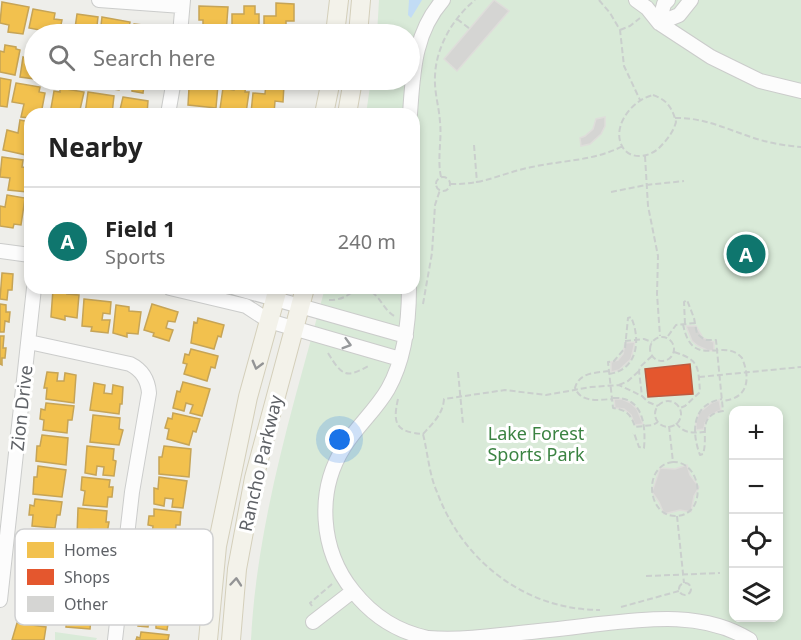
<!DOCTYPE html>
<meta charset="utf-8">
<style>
:root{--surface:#fff;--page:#f2f2f2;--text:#222;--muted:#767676;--line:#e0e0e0;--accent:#0f766e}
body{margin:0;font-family:"Noto Sans",sans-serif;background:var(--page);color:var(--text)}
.controls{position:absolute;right:18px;bottom:18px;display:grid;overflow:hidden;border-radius:12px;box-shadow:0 3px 9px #0003}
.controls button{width:54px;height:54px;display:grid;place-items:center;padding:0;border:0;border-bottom:2px solid var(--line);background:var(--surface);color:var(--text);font:30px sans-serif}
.you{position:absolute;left:340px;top:440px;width:21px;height:21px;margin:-15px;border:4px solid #fff;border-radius:50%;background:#1a73e8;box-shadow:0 0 0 9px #1a73e833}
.badge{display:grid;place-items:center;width:39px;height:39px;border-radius:50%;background:var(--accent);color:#fff;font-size:20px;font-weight:700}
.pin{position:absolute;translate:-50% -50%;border:3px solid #fff;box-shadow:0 2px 6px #0006}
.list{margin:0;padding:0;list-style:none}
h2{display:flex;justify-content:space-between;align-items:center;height:78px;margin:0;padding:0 24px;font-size:26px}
h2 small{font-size:20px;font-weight:400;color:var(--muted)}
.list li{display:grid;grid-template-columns:39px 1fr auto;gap:18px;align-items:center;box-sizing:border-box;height:108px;padding:0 24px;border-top:2px solid var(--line)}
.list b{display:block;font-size:22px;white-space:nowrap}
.list p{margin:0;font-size:20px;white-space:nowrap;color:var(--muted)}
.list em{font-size:20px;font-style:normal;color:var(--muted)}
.icon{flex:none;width:33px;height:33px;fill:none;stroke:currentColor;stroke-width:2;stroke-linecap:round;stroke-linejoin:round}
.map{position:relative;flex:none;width:801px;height:640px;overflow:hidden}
.search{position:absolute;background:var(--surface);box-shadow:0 3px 9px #0003;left:24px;top:24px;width:396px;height:66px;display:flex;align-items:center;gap:15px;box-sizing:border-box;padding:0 21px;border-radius:33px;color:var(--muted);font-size:22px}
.panel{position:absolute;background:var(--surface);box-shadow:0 3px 9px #0003;left:24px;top:108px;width:396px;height:186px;border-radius:18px}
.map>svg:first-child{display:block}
.green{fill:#d9ead8;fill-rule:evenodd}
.water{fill:#c2dcf5}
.homes{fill:#f2c14e;stroke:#c6a456;stroke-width:1.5}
.shops{fill:#e4572e;stroke:#bc5a3f;stroke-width:1.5}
.building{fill:#d5d5d3;stroke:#deddda;stroke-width:1.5}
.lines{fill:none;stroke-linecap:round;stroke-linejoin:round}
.minor-casing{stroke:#cbcccb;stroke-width:16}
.major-casing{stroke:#d4cfba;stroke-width:20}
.path{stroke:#cacfcd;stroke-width:2;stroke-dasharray:6 3;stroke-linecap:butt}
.minor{stroke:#fcfcfc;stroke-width:14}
.major{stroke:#f3f2ea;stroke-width:18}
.oneway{stroke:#96989b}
.oneway2{stroke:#939495}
.labels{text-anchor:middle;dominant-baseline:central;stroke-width:6;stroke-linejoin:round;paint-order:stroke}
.street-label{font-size:18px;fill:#5f6267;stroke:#fff}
.park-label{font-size:18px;fill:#3b8342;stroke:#fff}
.key{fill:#fff;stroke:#cfd0d1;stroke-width:1.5}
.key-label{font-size:16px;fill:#5f6267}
</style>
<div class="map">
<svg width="801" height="640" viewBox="0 0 801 640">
<rect width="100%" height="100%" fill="#eeeeea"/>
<path class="green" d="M379 0H801V640H251C257 520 294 404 325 288H414V114H366L371 80H410V34H377ZM734 410H778V618H734Z
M55 632 97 638 96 640H55Z"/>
<path class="water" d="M409 0H422L411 18 408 15Z"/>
<path class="homes" d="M2 2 29 7 23 34 8 32 9 25 0 23Z
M276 3 294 4V21H286V34H264V16H276Z
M199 6 228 7 226 34 203 33V20H199Z
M244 6H255V14H259V34H232V14H244Z
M33 9 55 13 54 19 62 20 59 34H39L40 30 29 28Z
M77 14 98 17 96 34H66L67 27 75 28Z
M102 17 130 22 128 34H100Z
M134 24 161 27 160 34H132Z
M5 45 16 47V49L20 50 15 75 0 72V51L4 52Z
M23 57 34 60V79L20 77Z
M0 78 11 80 7 107 0 106Z
M66 80H89L88 86 66 83Z
M94 80H120L119 90 93 86Z
M126 80H154L153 88 144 86 143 93 132 91V87L125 84Z
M195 80H210V84L218 85 216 108 188 105 189 88 194 89Z
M16 83 40 87 39 92 45 93 41 114H30V118L21 117 24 104 12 102Z
M235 83 246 84 245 92H249L246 113 220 109 223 88 234 90Z
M266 83 284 85 283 102 275 101 274 114 251 113 253 93 265 94Z
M60 88 84 92 80 110 69 109 68 114H50L54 91 60 92Z
M88 92 114 96 112 114H85Z
M123 97 148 101 147 114H119Z
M20 120 30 122V150H27L26 155 3 150 7 130 18 133Z
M2 157 23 160 22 167 30 168 27 192 8 190 10 178 0 177Z
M7 195 25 198 21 225 14 224 13 228 0 226V206L5 207Z
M30 196V221L26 220Z
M2 273 13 274 12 290H8L7 300 0 299Z
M53 289 68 291 67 294 79 295 77 318 65 316V320L51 317Z
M84 299 111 302 110 314 103 313 102 320H110L108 333 91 331 92 327 82 326Z
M0 304 6 305V312H10L9 322 5 321 4 332H0Z
M152 304 178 312 175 322 168 321 166 328 173 330 169 341 153 336 154 333 144 330Z
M116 305 129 307V311L141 312 138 334 127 333V337L113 333Z
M198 318 224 325 221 337 218 336 214 349 191 343 194 322 197 323Z
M0 336H4L3 348H6L5 358H2V365L0 364Z
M191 349 218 356 215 368 211 367 207 381 184 374 187 364 183 363 185 354 189 355Z
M47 372 58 373 57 381H64L65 373 76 375 74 403 46 399 47 388H44Z
M183 382 210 389 202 416 190 413 193 405 186 403 184 411 173 408 177 391 180 392Z
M94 383 105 385 104 393 112 394 113 385 123 387 122 404H120L119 414 90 410Z
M46 403 74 406 72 420H68L67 433 43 430 44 420 40 419 41 409 45 410Z
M173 413 200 419 196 432 193 431 189 445 167 439 169 429 165 428 168 418 172 419Z
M93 415 120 418 119 429 123 430 119 445 90 442Z
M42 435 68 438 66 465 36 461 37 446H40Z
M87 446 114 449 113 460 116 461 114 476 103 475 104 467 97 466 96 475 85 473Z
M164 446 191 449 189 477 159 474V457H162Z
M38 466 66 470 62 497 33 494 34 477H37Z
M82 477 110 480 109 487H113L112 497H108L107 507 83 505 85 491 81 490Z
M159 477 187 481 183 508 172 507 173 499 165 498 164 506 154 504V488L158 489Z
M35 499 62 502 60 515H57L55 528 32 526 33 515H29L30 505 34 506Z
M78 508 107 511 106 522H109L106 539 95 538 96 530 89 529 88 537 77 536Z
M154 509 181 512 180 525H176L175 539 152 536 153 526 148 525 149 516H154Z
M140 599 167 603 166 613H170L167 630 156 628V621L149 620 148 627 138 626Z
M65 600 92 602 91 610H95V620L91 619 90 629 66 627 67 613H64Z
M17 623 46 627 44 640H12Z
M141 632 169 635 168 640H136L137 637 140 638Z"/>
<path class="shops" d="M690 364 693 394 648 397 645 369Z"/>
<path class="building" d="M494 0 509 11 457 71 444 59Z
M605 117V126L601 134 590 144 581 146 580 138 585 136 593 129 596 119Z
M686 326H696L703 338 714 342V351L707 350 698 346 692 341Z
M635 342 631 359 619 370 611 372V362L618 360 623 354 625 343Z
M614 399H622L631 403 637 409 643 424 635 425 631 415 624 409 615 408Z
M719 400 721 410 710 415 705 423 704 429 696 430V422L699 413 711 403Z
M687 465 690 475 699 487 694 496 691 512 680 510 664 514 659 502 652 492 660 468 675 469Z"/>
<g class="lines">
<g class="minor-casing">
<path id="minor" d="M99 0 182 6
M636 0 647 8 659 23 711 57 760 81 801 91
M659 23 679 15 691 0
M659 23 664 4 668 0
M180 34 183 0
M168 114 174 80
M410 114C413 72 414 33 443 0
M0 251 30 255
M170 288 246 306 269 321 400 359
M236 288 406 336
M409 288C409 322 405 359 388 389 376 410 357 426 344 447 316 491 320 550 353 591 372 615 398 632 428 638 452 640 477 638 501 635 531 632 561 629 591 625 643 619 703 610 750 640
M29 342 130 364C142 370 148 380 149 393L132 492 115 640
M0 600 34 288
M313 622 353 591"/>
</g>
<g class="major-casing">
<path id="major" d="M335 34 339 0
M358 34 361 0
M324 114 331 80
M347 114 353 80
M208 640 217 546 248 397 278 288
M231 640 237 569 254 478 305 288"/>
</g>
<path class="path" d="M599 0 610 13 620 30 624 66 640 100
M457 19 470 29
M620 30 630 26 640 18
M653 95C667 100 672 107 676 122 673 133 666 141 658 149 646 159 625 160 620 141 615 121 635 99 653 95Z
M675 118C707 117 734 133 764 141 776 144 789 146 801 147
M474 145 477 183
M645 156 648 206 658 256 657 294 660 336
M441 177C437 159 442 140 440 122 439 106 434 92 435 76 436 47 453 18 475 0
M436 184a7 7 0 1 1 14 0a7 7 0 1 1-14 0Z
M450 184C485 185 501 173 532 167 564 160 594 161 623 146
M611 192 646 185 684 181
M329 300C347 300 348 292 360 290 379 287 381 310 396 317
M423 304 432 253 435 205 440 190
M683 324C692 372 724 336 742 358 751 379 748 399 722 401
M685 324 684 302 687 300 694 318 697 334 705 340H716L723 411C696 415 709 436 703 454L700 455C691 431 692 404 722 399
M668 336 676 325 695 323
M650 349a12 12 0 1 1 24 0a12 12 0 1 1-24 0Z
M625 341 644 339 652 342
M674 352C700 360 698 367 700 392L685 406 680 408
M328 353C342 376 346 379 370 365
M652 356 640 367 639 371 642 396 648 402 658 406
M609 371C596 373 579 372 575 388 581 403 598 400 612 399
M458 372 463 424
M609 374C638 370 641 339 631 317L628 318 625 348 614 361 608 362 613 408C626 410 631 414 635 427L653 425 658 422
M699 377 801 367
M619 385 628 381 639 371
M613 398C643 396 646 425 644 448L639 447 634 433 633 434
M398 399C392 425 397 432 423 434 428 454 429 474 437 492 463 562 526 610 600 610
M655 414a13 13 0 1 1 26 0a13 13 0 1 1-26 0Z
M676 423C684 434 692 433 705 432
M669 426 673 462C642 465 647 518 677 516 708 514 702 461 673 462
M423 434C433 423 443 414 444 399L505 390 546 395 591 387 619 385 642 396
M677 516 684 583
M646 576 720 573
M679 589a6 6 0 1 1 12 0a6 6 0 1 1-12 0Z
M312 606 310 603 332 584
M621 607 679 591"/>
<use href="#minor" class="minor"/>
<use href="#major" class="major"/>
</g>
<defs><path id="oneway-chevron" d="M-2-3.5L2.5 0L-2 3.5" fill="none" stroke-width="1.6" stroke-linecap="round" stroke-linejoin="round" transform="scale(1.5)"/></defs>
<use class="oneway" href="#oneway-chevron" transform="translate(347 344) rotate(16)"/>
<g class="oneway2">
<use href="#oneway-chevron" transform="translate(257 365) rotate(105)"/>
<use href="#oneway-chevron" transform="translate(236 582) rotate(-85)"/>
</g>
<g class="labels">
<g class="street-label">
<text transform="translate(21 408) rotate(-84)">Zion Drive</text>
<text transform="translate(260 463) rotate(-77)">Rancho Parkway</text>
</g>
<g class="park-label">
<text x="536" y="433">Lake Forest<tspan x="536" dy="21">Sports Park</tspan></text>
</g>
</g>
<rect x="15" y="529" width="198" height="96" rx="9" class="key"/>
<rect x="27" y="542" width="27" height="16" fill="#f2c14e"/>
<rect x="27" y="569" width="27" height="16" fill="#e4572e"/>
<rect x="27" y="596" width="27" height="16" fill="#d5d5d3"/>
<g class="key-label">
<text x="64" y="556">Homes</text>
<text x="64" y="583">Shops</text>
<text x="64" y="610">Other</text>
</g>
</svg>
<div class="controls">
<button>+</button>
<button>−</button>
<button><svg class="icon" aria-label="locate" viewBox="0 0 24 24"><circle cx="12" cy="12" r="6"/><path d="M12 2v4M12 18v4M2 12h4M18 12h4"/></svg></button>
<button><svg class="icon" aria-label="layers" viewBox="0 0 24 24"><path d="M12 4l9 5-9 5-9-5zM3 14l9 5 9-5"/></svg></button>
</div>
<div class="you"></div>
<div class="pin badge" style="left:746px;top:254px">A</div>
<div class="search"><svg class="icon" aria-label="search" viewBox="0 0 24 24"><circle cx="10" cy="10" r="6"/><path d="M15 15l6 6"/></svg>Search here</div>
<section class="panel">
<h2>Nearby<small></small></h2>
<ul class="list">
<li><span class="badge">A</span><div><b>Field 1</b><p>Sports</p></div><em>240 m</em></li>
</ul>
</section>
</div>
